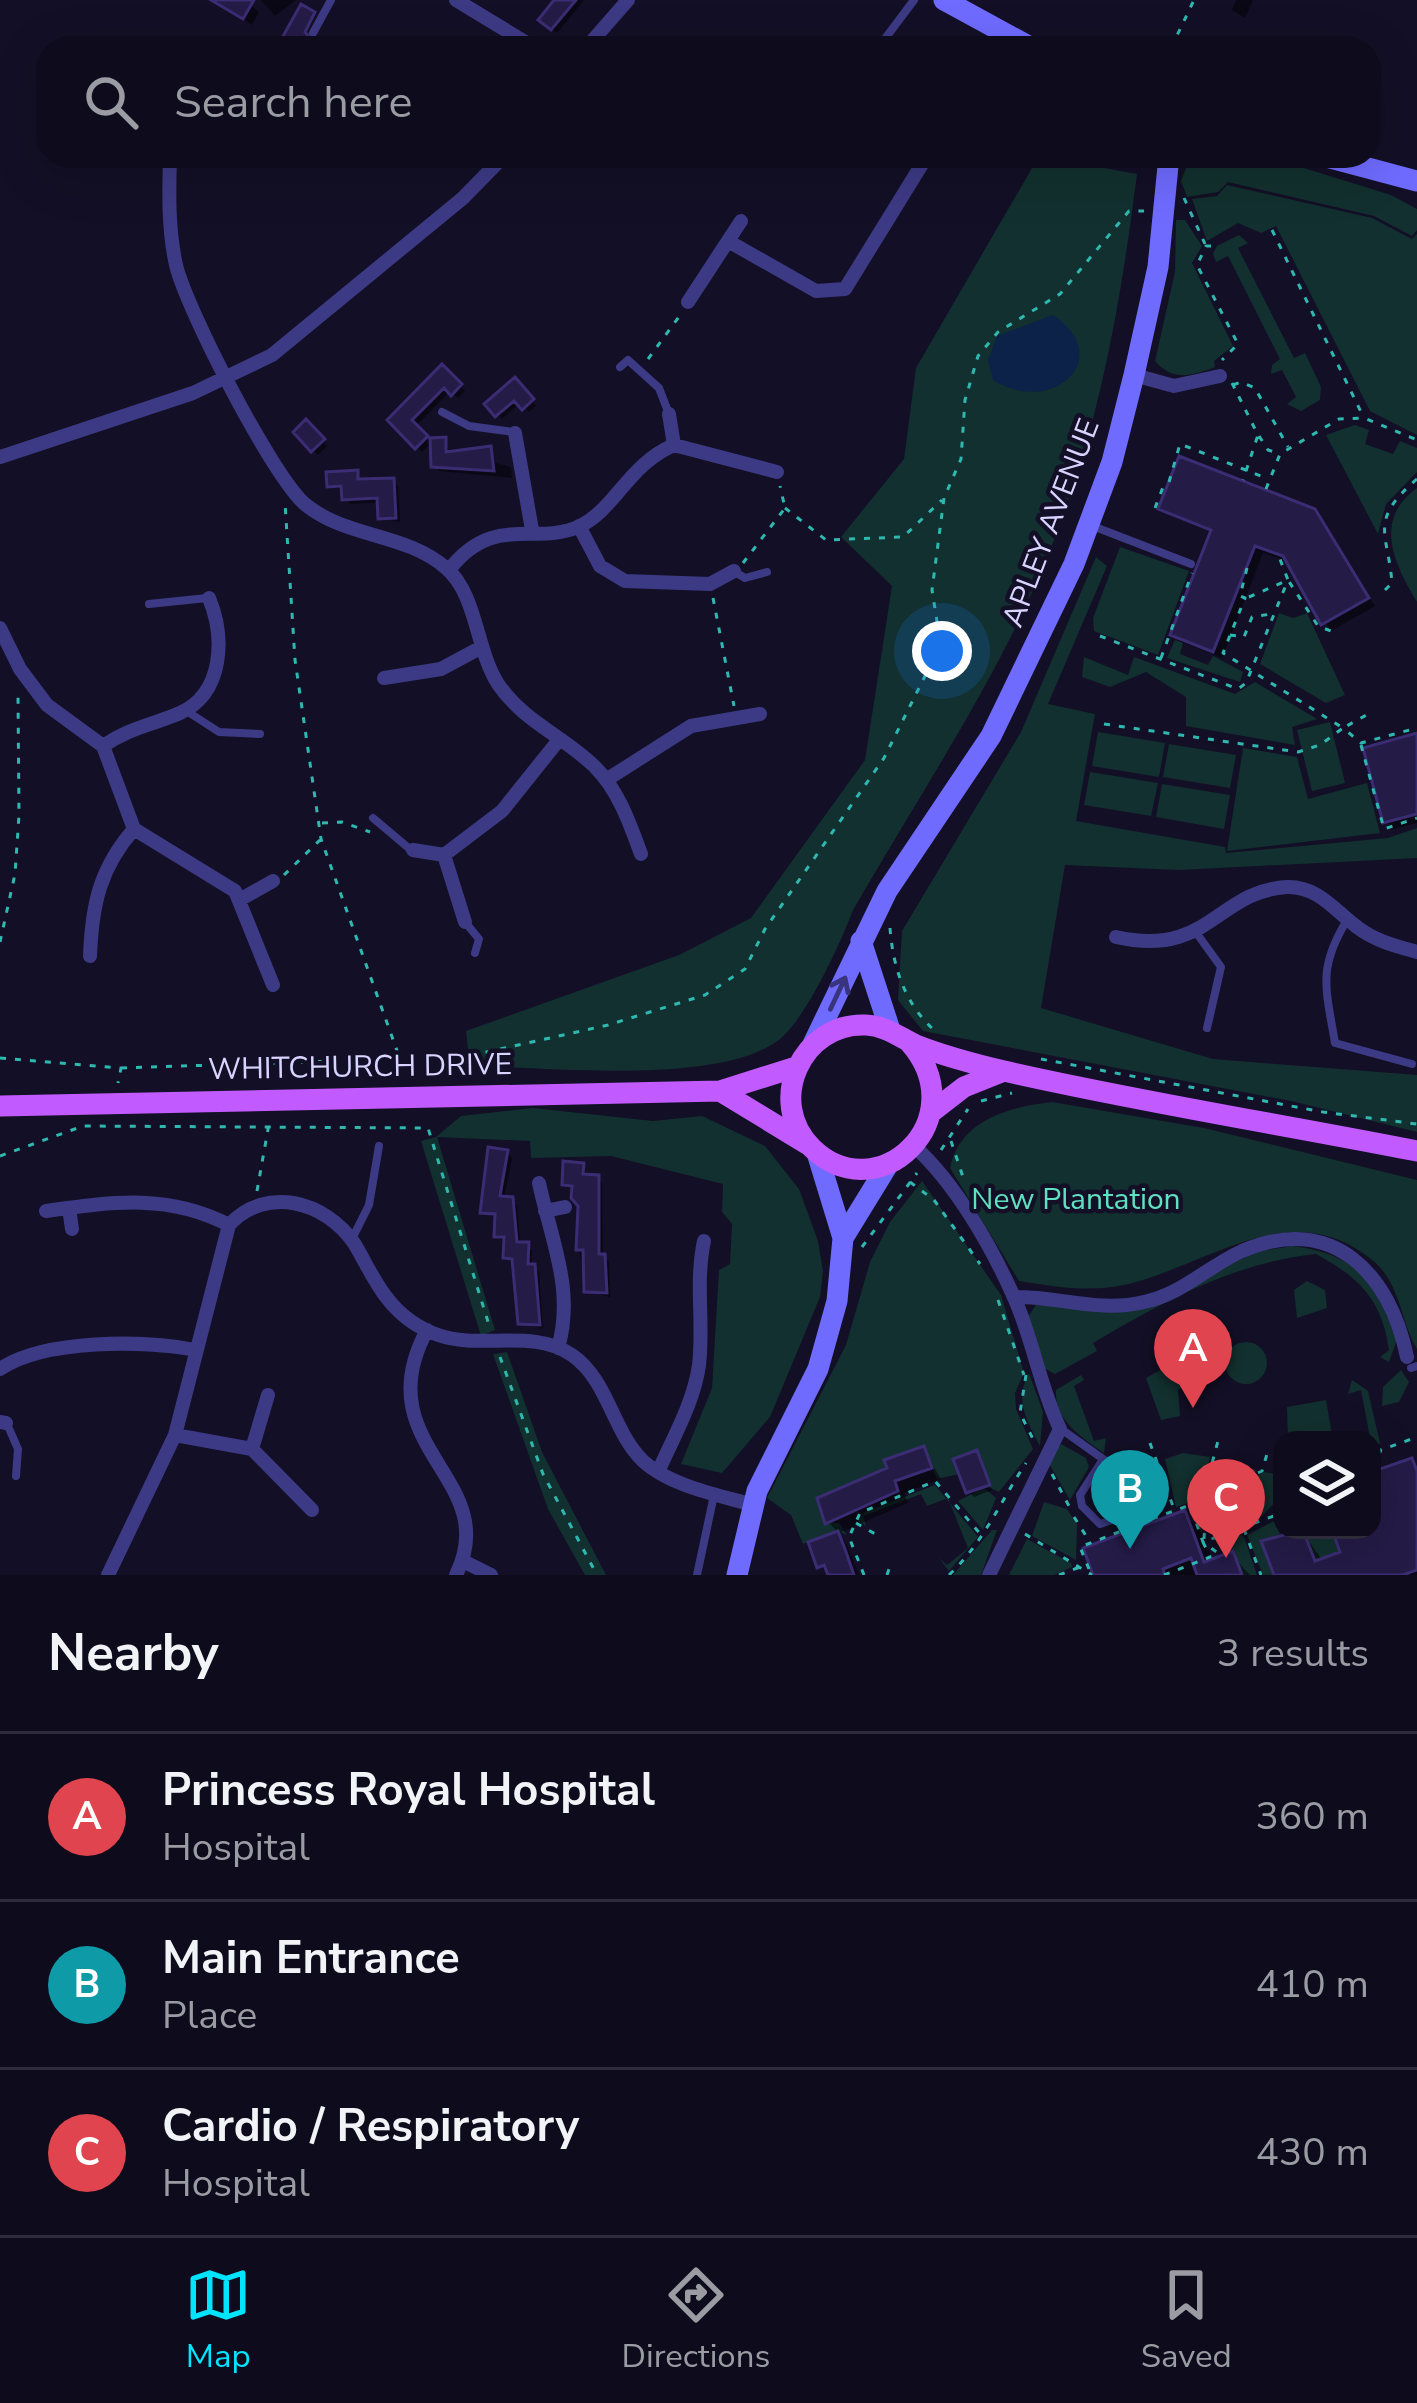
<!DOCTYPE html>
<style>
:root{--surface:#0e0b1c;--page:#1c1929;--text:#f1f3f6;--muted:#9b9ba3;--line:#2e2b3b;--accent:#00e5ff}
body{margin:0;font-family:"Nunito Sans",sans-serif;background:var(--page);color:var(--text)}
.controls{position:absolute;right:36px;bottom:36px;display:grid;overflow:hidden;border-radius:24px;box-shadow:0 12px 48px #0002}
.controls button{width:108px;height:108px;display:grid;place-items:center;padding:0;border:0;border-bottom:3px solid var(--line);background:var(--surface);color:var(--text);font:60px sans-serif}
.you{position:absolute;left:942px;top:651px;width:42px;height:42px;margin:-30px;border:9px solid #fff;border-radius:50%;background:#1a73e8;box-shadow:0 0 0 18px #1a73e833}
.badge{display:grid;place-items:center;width:78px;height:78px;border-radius:50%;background:var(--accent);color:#fff;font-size:39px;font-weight:700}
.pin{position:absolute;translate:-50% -99px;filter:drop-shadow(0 3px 6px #0008)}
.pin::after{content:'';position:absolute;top:63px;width:42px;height:36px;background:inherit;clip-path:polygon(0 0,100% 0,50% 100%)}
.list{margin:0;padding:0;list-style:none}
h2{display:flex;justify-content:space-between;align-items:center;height:156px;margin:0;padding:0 48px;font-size:51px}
h2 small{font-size:39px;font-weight:400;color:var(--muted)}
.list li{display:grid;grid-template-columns:78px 1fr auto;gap:36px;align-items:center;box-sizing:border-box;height:168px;padding:0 48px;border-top:3px solid var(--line)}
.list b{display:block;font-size:45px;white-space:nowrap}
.list p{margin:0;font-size:39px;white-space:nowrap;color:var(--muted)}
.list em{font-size:39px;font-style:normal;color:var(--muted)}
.icon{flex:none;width:66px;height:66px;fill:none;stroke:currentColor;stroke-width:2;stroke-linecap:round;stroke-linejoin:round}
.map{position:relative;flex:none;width:1417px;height:1575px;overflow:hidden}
.search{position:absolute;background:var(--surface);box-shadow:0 12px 48px #0002;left:36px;right:36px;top:36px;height:132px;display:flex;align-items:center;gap:30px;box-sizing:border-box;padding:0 42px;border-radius:36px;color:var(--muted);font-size:45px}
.sheet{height:660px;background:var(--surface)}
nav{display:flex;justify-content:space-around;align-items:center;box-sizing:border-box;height:168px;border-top:3px solid var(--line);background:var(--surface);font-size:33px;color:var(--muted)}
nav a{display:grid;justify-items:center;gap:6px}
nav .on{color:var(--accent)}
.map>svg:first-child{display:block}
.green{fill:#12302f}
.water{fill:#0c2248}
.shadow{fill:#0007}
.building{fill:#241b47;stroke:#3b2d73;stroke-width:3}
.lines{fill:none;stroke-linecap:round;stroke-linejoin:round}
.path{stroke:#2fb8b0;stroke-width:3;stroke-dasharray:6 9;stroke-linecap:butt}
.lane{stroke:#3d3a85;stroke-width:8}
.street{stroke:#3d3a85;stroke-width:14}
.secondary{stroke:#6f6bff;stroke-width:21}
.primary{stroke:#c25bff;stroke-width:21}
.oneway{stroke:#38347d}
.labels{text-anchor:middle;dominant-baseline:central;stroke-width:9;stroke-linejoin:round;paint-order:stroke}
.street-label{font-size:30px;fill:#d9d4ff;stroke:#130f26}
.park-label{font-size:30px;fill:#5fe0c0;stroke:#130f26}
</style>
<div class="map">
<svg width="1417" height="1575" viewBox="0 0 1417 1575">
<rect width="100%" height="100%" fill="#130f26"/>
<path class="green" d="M1039 156 1137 174C1121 302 1099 428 1051 548 1001 674 921 792 853 910 841 942 807 1017 780 1039 721 1086 547 1067 470 1066L466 1031 679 955 751 918 865 760 892 586 841 537 904 459 916 368Z
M1191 156H1265L1391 195 1417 209V230L1412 236 1374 216 1228 182 1218 192 1187 197 1181 181Z
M1227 185 1372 218 1412 239 1417 234V435L1370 411 1276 226 1261 233 1238 223 1207 241 1192 199 1217 196Z
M1176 220H1185L1202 246 1192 263 1233 346 1214 361 1215 367C1192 376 1173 382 1155 361L1175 272Z
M1239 235 1248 243 1238 248 1294 358 1305 353 1321 387 1320 400 1301 411 1287 404 1296 397 1282 370 1271 374 1272 365 1280 359 1228 256 1216 262 1213 254 1217 246Z
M1355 425 1369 430 1365 444 1393 454 1400 441 1417 448V472L1386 504 1378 534 1326 435Z
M1417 488V602C1395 565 1372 520 1417 488Z
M1120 547 1189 571 1158 655 1094 631 1093 618Z
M1096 557 1107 566 1048 704 1095 714 1076 821 1225 847 1226 853 1388 838 1417 828V858L1179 870 1065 865 1041 1008 1213 1059 1417 1075V1132L1291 1101 923 1031 898 1000 902 931 1021 732Z
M1279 613 1293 618 1307 613 1345 695 1326 703 1260 664Z
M1175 640 1183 643 1180 654 1208 665 1213 656 1243 672 1240 682 1167 658Z
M1084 657 1128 675 1134 657 1235 694 1255 682 1317 719 1292 727 1295 745 1186 726V697L1146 672 1110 687 1082 677Z
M1330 722 1345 783 1312 791 1297 730Z
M1098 732 1165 743 1159 777 1092 766Z
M1169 744 1236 755 1230 788 1163 777Z
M1243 748 1297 757 1308 799 1367 783 1380 833 1227 851Z
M1090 772 1158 783 1151 816 1084 805Z
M1162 784 1230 795 1224 829 1156 817Z
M1052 1102 1204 1128 1417 1180V1349C1400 1321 1401 1283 1372 1260 1292 1194 1209 1264 1129 1284 1091 1293 1057 1287 1019 1281L950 1168C960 1119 1010 1107 1052 1102Z
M533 1108 653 1121 702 1116 765 1146 799 1189 818 1241 823 1271 820 1297 770 1417 722 1473 681 1464 712 1388 719 1270 730 1264 732 1224 722 1212 723 1184 611 1156 531 1158 530 1141 437 1137 495 1330 481 1336 421 1141 436 1137 461 1116Z
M922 1181 1001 1295 1024 1373 1015 1393 1016 1409 1033 1449 999 1492 959 1474 937 1479 924 1446 885 1460 887 1468 817 1498 825 1523H839L847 1535 838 1531 803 1544 791 1515 767 1498 846 1345 870 1262 890 1222Z
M1293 1246C1360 1255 1373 1282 1397 1340L1389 1362 1380 1357 1389 1350C1382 1300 1360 1278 1316 1254 1233 1263 1164 1301 1093 1343L1097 1351 1055 1374 1042 1367 1027 1318 1036 1305 1124 1310 1259 1251Z
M1307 1281 1325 1290 1327 1308 1297 1318 1294 1290Z
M1225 1363a21 21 0 1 1 42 0a21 21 0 1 1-42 0Z
M507 1352 542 1452 606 1575H585L548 1509 493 1354Z
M1182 1358 1192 1379 1178 1390 1180 1416 1161 1420 1146 1378Z
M1401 1370 1409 1382 1399 1402 1382 1406 1383 1387Z
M1029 1373 1043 1412 1040 1446C1027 1421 1014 1400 1029 1373Z
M1081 1375 1084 1380 1074 1386 1094 1441 1106 1438 1104 1453C1082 1438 1054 1420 1056 1390Z
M1352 1380 1368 1391 1380 1443 1372 1448 1361 1390 1348 1394Z
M1326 1400 1333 1440H1288L1287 1407Z
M1061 1444 1086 1458 1089 1467 1070 1500 1048 1462Z
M1183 1453 1210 1457 1199 1500 1202 1535 1191 1502 1176 1507 1165 1459Z
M1218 1460 1257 1470 1230 1484 1210 1511 1205 1503Z
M1264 1472 1282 1475V1495L1261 1517 1210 1533 1207 1521 1228 1502 1229 1493Z
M935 1485 978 1537 949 1571 939 1558 947 1565 968 1548 948 1498 927 1506 921 1494 863 1516 866 1526 858 1521 865 1512Z
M984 1488 996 1498 983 1530 958 1501Z
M1044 1502 1067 1509 1077 1525 1076 1560 1032 1536Z
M1274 1521 1280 1534 1261 1541 1274 1575H1263L1247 1535Z
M992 1530H997L981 1575H953Z
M1303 1530H1332L1340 1552 1315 1561Z
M1241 1534 1244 1537 1257 1575H1242L1224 1555 1221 1542Z
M1027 1539 1071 1563 1072 1567 1054 1575H1009Z"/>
<path class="water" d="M1053 315C1118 359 1050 417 993 380L988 360 997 336Z"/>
<path class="shadow" d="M215 0H244L259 12 252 25Z
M261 0H296L275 16Z
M558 0H584L557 33 542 20Z
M1236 0H1253L1245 18 1232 10Z
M442 368 465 391 458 398 450 391 415 427 431 443 422 452 391 420Z
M515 381 536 406 529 412 520 403 502 419 488 404Z
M306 424 327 446 318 455 297 433Z
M445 440 450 455 490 449 496 463 511 467 512 478 439 471 434 466Z
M357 473 362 482 393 481 398 486 400 522 381 518 380 502 350 504 345 490 330 486Z
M1162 508 1313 511 1375 606 1331 631 1289 561 1263 553 1222 658 1182 642 1173 634 1213 533Z
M1417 736V823L1394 829 1386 821Z
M507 1153 512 1158 504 1199 517 1205 520 1245 532 1250 531 1267 539 1272 543 1329 521 1323 515 1262 506 1257 507 1241 497 1235 498 1217 483 1211Z
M583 1166 587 1177 602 1183 603 1256 609 1262 610 1297 587 1291 579 1249 581 1205 575 1189 565 1184Z
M923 1449 941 1479 904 1493 908 1503 839 1533 828 1522Z
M976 1454 992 1490 974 1497 969 1492Z
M1411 1461 1417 1467V1575H1277L1265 1543 1301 1530 1323 1561 1344 1553 1335 1530H1372L1376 1474Z
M1184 1514 1201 1531 1213 1562 1232 1555 1250 1575H1097Z
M838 1535 846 1543 859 1575H831L820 1566Z"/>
<path class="building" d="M211 0H254L243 19Z
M554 0H576L551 30 538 20Z
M301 4 315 12 305 32 313 41 309 48 282 38Z
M442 364 462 384 451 396 444 388 412 420 428 436 415 449 387 420Z
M515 377 534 399 522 410 514 401 495 417 484 404Z
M306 419 325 439 311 452 293 432Z
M446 437V452L491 446 494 471 431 467 430 438Z
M1179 456 1315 509 1369 598 1321 625 1283 556 1255 546 1213 652 1170 635 1211 530 1158 509Z
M358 470V479L394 478 396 518 378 519 377 498 342 500 341 486 327 487 326 472Z
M1417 733V814L1383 823 1363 748Z
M488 1147 508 1150 500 1196 513 1197 517 1242H529L528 1264H535L540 1325 518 1324 512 1259 503 1258 504 1237H494L495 1214 480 1213Z
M563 1161 584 1163 583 1174 599 1175V1254H605L607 1293 584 1292 583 1250H576L578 1206 571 1198 572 1186 562 1185Z
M924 1446 932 1468 895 1481 898 1491 825 1524 817 1498 887 1468 884 1460Z
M977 1450 990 1485 966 1493 953 1459Z
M1412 1458 1417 1471V1570L1403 1575H1274L1261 1541 1303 1530 1315 1561 1340 1552 1332 1530H1372L1374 1471Z
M1185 1510 1204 1562 1233 1551 1242 1575H1197L1191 1558 1163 1569 1165 1575H1093L1083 1548Z
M838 1531 845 1549 854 1575H828L824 1565 817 1568 808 1542Z"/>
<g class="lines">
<path class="path" d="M1171 48 1194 0
M1184 198 1205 244
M1272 230 1364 418
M1211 246H1206L1197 265 1238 344 1222 360
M648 359 681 314
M1232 383 1258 435 1243 480
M1233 385 1241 382 1255 388 1288 447
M1259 436 1268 450 1278 453
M1169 482 1180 444 1266 478
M1266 489 1280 454 1339 419 1364 418 1417 440
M785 508 826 540 903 537 942 500
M1155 508 1165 482
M743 563 785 508 780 486
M1247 568 1240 596 1245 598 1223 653 1343 728 1370 713
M1385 590 1392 583C1388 532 1368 521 1417 479
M1249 597 1288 580 1318 626 1336 633
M713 598 734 706
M1230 635 1244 637 1252 617 1271 614
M1100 636 1238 689 1246 683 1288 580 1278 554
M1161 658 1192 573
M1104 724 1298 752 1320 745 1343 728 1361 743 1417 728
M1361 745 1384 829 1417 818
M322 823 342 822 370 832
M284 875 320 840
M890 928C893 968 905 1004 935 1031
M0 942 15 874 19 815 18 695
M0 1058 121 1068 118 1083
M1041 1059 1323 1112 1417 1124
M121 1068 400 1059 321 839 295 660 285 503
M399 1078 400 1059 469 1056 608 1025 705 995 745 969 765 929 884 758 927 672 939 634 932 590 944 498 961 459 965 400 978 356 998 332 1060 294 1129 211H1144
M981 1101 1012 1093
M951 1141 963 1177
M941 1150 968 1109
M0 1156 83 1126 428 1128 489 1325
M910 1182 934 1200 980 1264
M257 1191 270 1118
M862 1247 917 1173
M998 1300 1024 1375
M500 1357 543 1474 597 1575
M1026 1375 1020 1413 1036 1445
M1150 1443 1174 1509
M1372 1468 1381 1450 1417 1437
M1052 1474 1070 1508
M1282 1499 1276 1504 1283 1533
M1074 1517 1090 1542
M1204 1521 1202 1501 1218 1441
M856 1523 877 1535
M1138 1524 1190 1505 1203 1542 1222 1556
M1244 1529 1261 1575
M1025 1534 1092 1575
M1204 1539C1205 1505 1233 1484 1262 1471L1267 1454
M1089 1569 1080 1547 1129 1528
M864 1575 849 1537 860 1513 935 1481 982 1536
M887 1575 889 1569
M949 1575C984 1542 1000 1502 1026 1463
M1059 1575 1080 1567
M1164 1575 1210 1557 1203 1542 1282 1513"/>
<path class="lane" d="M313 33 331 0
M878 48 914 0
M620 367 628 360 659 388 669 414
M442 412 469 426 514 432
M1090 525 1191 564
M735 572 745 578 767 572
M149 604 207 598
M185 710 219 732 260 734
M373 818 411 850
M1347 920C1317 969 1326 989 1335 1043L1412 1064
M465 922 479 939 475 953
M1195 931 1221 967 1207 1028
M352 1239 369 1205 379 1146
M1411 1368 1417 1366
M7 1424 18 1449 16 1476
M1061 1429 1127 1476 1137 1496 1130 1514 1100 1524 1082 1506 1080 1495 1102 1461
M697 1575 714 1495"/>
<path class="street" d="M456 0 535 48
M586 48 628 0
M170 156C169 193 168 229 176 265 186 308 273 478 306 505 347 538 406 533 446 568 477 594 476 650 498 684 524 722 562 735 594 766 618 789 630 824 641 854
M728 241 816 291 845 289 927 156
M688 302 741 221
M1134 375 1174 386 1220 376
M669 414 674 445
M515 433 532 530
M0 457 193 393 272 355 463 198 504 156
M579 526 600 566 625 581 710 584 734 571
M449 570C494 512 535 547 580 526 615 509 629 464 674 445L777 472
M0 628 20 669 47 705 103 746 134 829 235 891 273 985
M384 678 441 669 480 648
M103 746C129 728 152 725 180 713 224 693 225 637 209 598
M606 780 691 726 760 714
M413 850 444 855 465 922
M444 855 502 811 558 741
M241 899 273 881
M1116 937C1209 958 1217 891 1287 887 1318 886 1335 911 1357 927 1375 941 1396 946 1417 952
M90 956C92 904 100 868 134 829
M914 1146C955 1183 990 1244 1013 1295 1033 1338 1039 1385 1060 1429L989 1575
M539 1183C551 1240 575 1290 558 1348
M69 1208 72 1229
M46 1211C111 1202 168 1193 229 1225
M545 1211 565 1207
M1014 1297C1058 1296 1099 1313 1144 1302 1182 1294 1207 1267 1242 1251 1333 1212 1390 1274 1407 1357
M427 1330C364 1447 504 1478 456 1575
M0 1369C44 1339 145 1340 195 1350
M0 1422 6 1423
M175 1435 252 1449 312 1510
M252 1449 268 1395
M658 1472C673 1438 694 1402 699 1365 704 1323 695 1283 704 1241
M463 1561 491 1575
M108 1575 175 1435 229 1225C266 1185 325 1201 354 1243 365 1261 374 1282 387 1298 400 1315 418 1328 438 1335 481 1350 533 1328 572 1355 609 1381 612 1431 643 1461 670 1486 718 1495 753 1505"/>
<path class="secondary" d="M944 0 1032 48
M1323 156 1417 181
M861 941 890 1030
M813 1044 887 891 991 736 1074 564 1112 462 1134 375 1158 267 1169 156
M817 1153 843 1238
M737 1575 757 1491 818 1369 837 1301 843 1238 889 1163"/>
<path class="primary" d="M910 1043C976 1119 878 1212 812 1148 765 1102 802 1022 866 1025 886 1026 899 1037 916 1045 944 1056 974 1064 1004 1071 1140 1102 1280 1124 1417 1151
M720 1091 807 1144
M0 1106 720 1091 796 1067
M933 1111 964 1087 1004 1071"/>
</g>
<defs><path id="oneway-shaft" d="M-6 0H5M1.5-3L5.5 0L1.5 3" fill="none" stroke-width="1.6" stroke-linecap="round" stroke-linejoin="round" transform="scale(3)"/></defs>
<use class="oneway" href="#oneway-shaft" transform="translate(838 993) rotate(-65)"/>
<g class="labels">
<g class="street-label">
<text transform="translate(1051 523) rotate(-69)">APLEY AVENUE</text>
<text transform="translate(360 1067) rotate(-1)">WHITCHURCH DRIVE</text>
</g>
<g class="park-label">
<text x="1076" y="1199">New Plantation</text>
</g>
</g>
</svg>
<div class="controls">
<button><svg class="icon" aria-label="layers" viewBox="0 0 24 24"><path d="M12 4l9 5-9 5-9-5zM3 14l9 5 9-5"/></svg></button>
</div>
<div class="you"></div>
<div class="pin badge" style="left:1193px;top:1408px;background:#e0444e">A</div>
<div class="pin badge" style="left:1130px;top:1549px;background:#0f9aa8">B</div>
<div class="pin badge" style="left:1226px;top:1558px;background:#e0444e">C</div>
<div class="search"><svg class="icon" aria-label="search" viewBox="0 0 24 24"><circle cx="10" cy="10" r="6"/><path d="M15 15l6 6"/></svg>Search here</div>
</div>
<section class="sheet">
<h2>Nearby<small>3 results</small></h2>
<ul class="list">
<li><span class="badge" style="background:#e0444e">A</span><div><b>Princess Royal Hospital</b><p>Hospital</p></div><em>360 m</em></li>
<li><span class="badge" style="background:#0f9aa8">B</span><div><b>Main Entrance</b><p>Place</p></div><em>410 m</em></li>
<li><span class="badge" style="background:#e0444e">C</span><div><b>Cardio / Respiratory</b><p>Hospital</p></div><em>430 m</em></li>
</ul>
</section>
<nav>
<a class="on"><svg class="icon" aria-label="map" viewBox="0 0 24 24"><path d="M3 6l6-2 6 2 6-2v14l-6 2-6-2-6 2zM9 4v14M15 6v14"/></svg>Map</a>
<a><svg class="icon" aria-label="directions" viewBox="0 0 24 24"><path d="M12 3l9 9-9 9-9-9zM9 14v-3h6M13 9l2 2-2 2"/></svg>Directions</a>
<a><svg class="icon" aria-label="saved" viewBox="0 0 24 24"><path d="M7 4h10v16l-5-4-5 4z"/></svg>Saved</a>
</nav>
